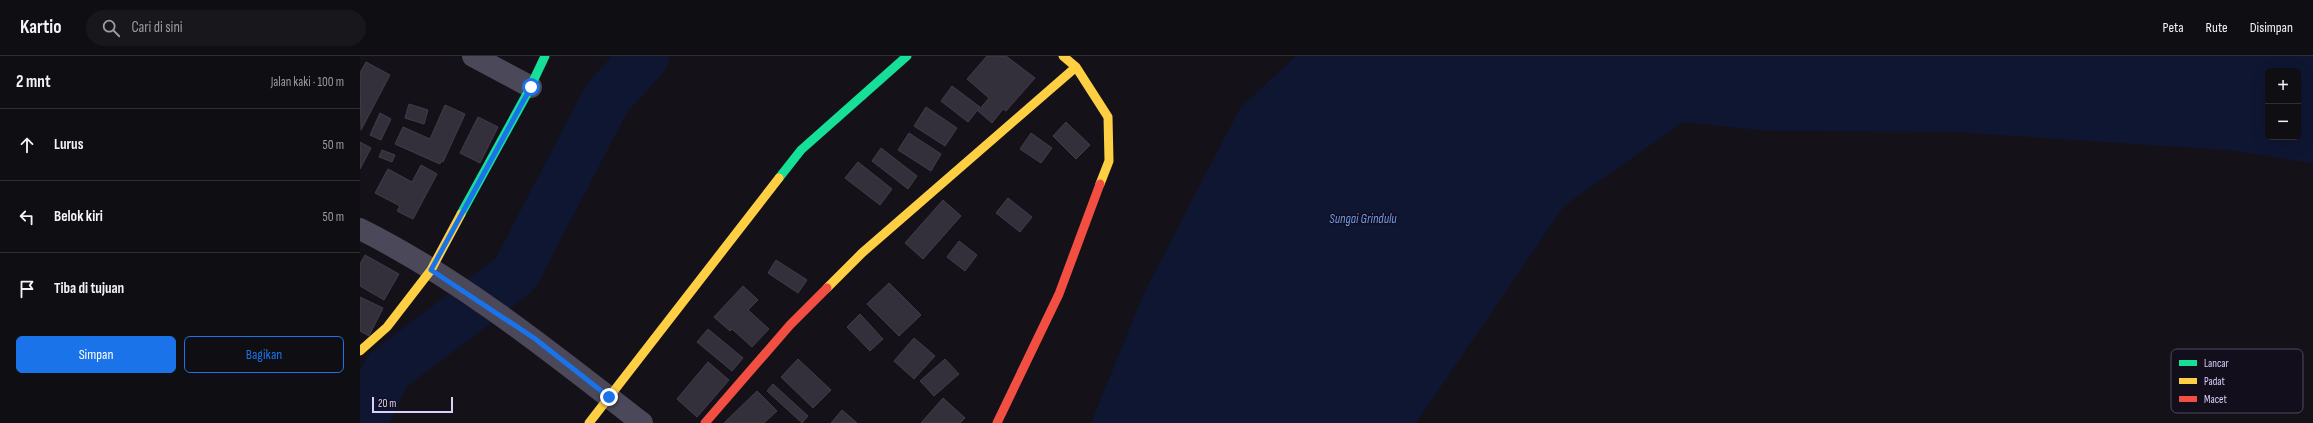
<!DOCTYPE html>
<html lang="id">
<meta charset="utf-8">
<style>
:root{--surface:#0f0e12;--page:#18171b;--text:#f1f3f6;--muted:#9b9c9f;--line:#2f2e32;--accent:#1a73e8}
body{margin:0;font-family:"Sofia Sans Condensed",sans-serif;background:var(--page);color:var(--text)}
.controls{position:absolute;right:12px;top:12px;display:grid;overflow:hidden;border-radius:6px;box-shadow:0 4px 16px #0002}
.controls button{width:36px;height:36px;display:grid;place-items:center;padding:0;border:0;border-bottom:1px solid var(--line);background:var(--surface);color:var(--text);font:20px sans-serif}
.scale{position:absolute;left:12px;bottom:10px;width:81px;box-sizing:border-box;padding-left:4px;border:2px solid #dccff9;border-top:0;font-size:11px;line-height:14px;white-space:nowrap;color:#dccff9;-webkit-text-stroke:3px #130e1c;paint-order:stroke}
.stop{position:absolute;width:12px;height:12px;margin:-9px;border:3px solid #1a73e8;border-radius:50%;background:#fff}
.stop.end{background:#1a73e8;border-color:#fff;box-shadow:0 1px 4px #0008}
.list{margin:0;padding:0;list-style:none}
h2{display:flex;justify-content:space-between;align-items:center;height:52px;margin:0;padding:0 16px;font-size:17px}
h2 small{font-size:13px;font-weight:400;color:var(--muted)}
.list li{display:grid;grid-template-columns:26px 1fr auto;gap:12px;align-items:center;box-sizing:border-box;height:72px;padding:0 16px;border-top:1px solid var(--line)}
.list b{display:block;font-size:15px;white-space:nowrap}
.list em{font-size:13px;font-style:normal;color:var(--muted)}
.actions{display:flex;gap:8px;padding:12px 16px}
.actions a{flex:1;padding:9px 0;border:1px solid var(--accent);border-radius:6px;text-align:center;font-size:14px;color:var(--accent)}
.actions .main{background:var(--accent);color:#fff}
.icon{flex:none;width:22px;height:22px;fill:none;stroke:currentColor;stroke-width:2;stroke-linecap:round;stroke-linejoin:round}
.map{position:relative;flex:none;width:1953px;height:367px;overflow:hidden}
header{display:flex;align-items:center;gap:24px;box-sizing:border-box;height:56px;padding:0 20px;background:var(--surface);border-bottom:1px solid var(--line)}
header strong{font-size:19px}
nav{display:flex;gap:22px;margin-inline-start:auto;font-size:14px}
.search{width:280px;height:36px;background:var(--page);display:flex;align-items:center;gap:10px;box-sizing:border-box;padding:0 14px;border-radius:22px;color:var(--muted);font-size:15px}
main{display:flex}
aside{flex:1;background:var(--surface)}
.map>svg:first-child{display:block}
.water{fill:#0f1632;fill-rule:evenodd}
.lines{fill:none;stroke-linecap:round;stroke-linejoin:round}
.river{stroke:#0f1632;stroke-width:49}
.building{fill:#332f3b;stroke:#423c4b}
.street{stroke:#4b4859;stroke-width:22}
.fast{stroke:#16e098;stroke-width:9}
.slow{stroke:#ffcf43;stroke-width:9}
.jam{stroke:#f24e42;stroke-width:9}
.route{stroke:#1a73e8;stroke-width:5}
.labels{text-anchor:middle;dominant-baseline:central;stroke-width:3;stroke-linejoin:round;paint-order:stroke}
.water-label{font-size:13px;font-style:italic;fill:#6a99ec;stroke:#130e1c}
.key{fill:#130e1c;stroke:#4f485e;stroke-width:1}
.key-label{font-size:11px;fill:#dccff9}
</style>
<header>
<strong>Kartio</strong>
<div class="search"><svg class="icon" aria-label="search" viewBox="0 0 24 24"><circle cx="10" cy="10" r="6"/><path d="M15 15l6 6"/></svg>Cari di sini</div>
<nav><a>Peta</a><a>Rute</a><a>Disimpan</a></nav>
</header>
<main>
<aside>
<h2>2 mnt<small>Jalan kaki · 100 m</small></h2>
<ul class="list">
<li><svg class="icon" aria-label="ahead" viewBox="0 0 24 24"><path d="M12 20V5M6 11l6-6 6 6"/></svg><div><b>Lurus</b></div><em>50 m</em></li>
<li><svg class="icon" aria-label="left" viewBox="0 0 24 24"><path d="M17 20v-9H6M10 6l-5 5 5 5"/></svg><div><b>Belok kiri</b></div><em>50 m</em></li>
<li><svg class="icon" aria-label="arrive" viewBox="0 0 24 24"><path d="M6 21V4h12l-3 4 3 4H6"/></svg><div><b>Tiba di tujuan</b></div></li>
</ul>
<div class="actions"><a class="main">Simpan</a><a>Bagikan</a></div>
</aside>
<div class="map">
<svg width="1953" height="367" viewBox="0 0 1953 367">
<rect width="100%" height="100%" fill="#141218"/>
<path class="water" d="M936 0H1953V107L1866 94 1593 76 1408 75 1323 66 1204 150 1056 367H731L783 239 880 52ZM1908 15H1938V81H1908Z"/>
<g class="lines">
<path class="river" d="M3 367 27 315 155 218 247 42 285 0"/>
</g>
<path class="building" d="M627 0H646L675 22 646 55 643 53 632 67 618 55 629 42 607 23Z
M6 6 30 19 1 74 0 17Z
M592 30 620 51 608 66 581 45Z
M49 48 68 54 64 68 45 62Z
M85 49 105 58 83 106 81 105 80 108 35 88 43 71 70 83Z
M566 51 597 72 585 90 554 70Z
M20 57 31 63 21 84 10 79Z
M118 61 138 71 120 107 100 97Z
M706 66 730 89 716 103 693 80Z
M549 77 581 98 571 115 538 94Z
M671 77 692 92 681 107 660 93Z
M0 86 11 92 0 113Z
M521 92 557 120 548 133 512 105Z
M22 94 35 99 32 106 19 101Z
M498 106 532 133 520 149 485 122Z
M61 109 77 118 53 163 37 155 40 150 15 137 28 113 52 126Z
M648 142 672 161 660 176 636 157Z
M583 144 601 160 563 203 545 187Z
M599 185 617 199 605 215 587 201Z
M5 199 39 218 24 244 0 230V208Z
M416 204 447 224 438 237 408 217Z
M529 227 561 259 539 280 507 248Z
M383 230 398 244 388 254 409 273 392 291 372 273 370 275 354 261Z
M0 241 23 252 9 280 0 275Z
M500 258 523 283 510 295 487 271Z
M348 273 383 302 372 315 337 286Z
M554 282 575 300 554 323 534 305Z
M438 303 471 334 453 352 421 321Z
M585 303 599 318 574 340 560 325Z
M348 306 369 324 337 361 317 343Z
M413 328 448 360 442 367 407 335Z
M397 335 417 355 404 367H364Z
M583 342 605 362 600 367H561Z
M482 354 497 367H471Z"/>
<g class="lines">
<path class="street" d="M113 0 171 31
M0 173C102 224 192 297 282 367"/>
<path class="fast" d="M419 122 441 94 547 0
M101 158 168 36 185 0"/>
<path class="slow" d="M703 0 716 11 748 61 749 105 740 128
M467 232 502 197 716 11
M0 295 27 271 71 214 101 158
M229 367 419 122"/>
<path class="jam" d="M345 367 430 269 467 232
M637 367 699 238 740 128"/>
</g>
<g class="lines">
<path class="route" d="M171 31 71 214 174 282 249 341"/>
</g>
<g class="labels">
<g class="water-label">
<text x="1003" y="163">Sungai Grindulu</text>
</g>
</g>
<rect x="1811" y="293" width="132" height="64" rx="6" class="key"/>
<rect x="1819" y="304" width="18" height="6" fill="#16e098"/>
<rect x="1819" y="322" width="18" height="6" fill="#ffcf43"/>
<rect x="1819" y="340" width="18" height="6" fill="#f24e42"/>
<g class="key-label">
<text x="1844" y="311">Lancar</text>
<text x="1844" y="329">Padat</text>
<text x="1844" y="347">Macet</text>
</g>
</svg>
<div class="controls">
<button>+</button>
<button>−</button>
</div>
<div class="scale">20 m</div>
<div class="stop" style="left:171px;top:31px"></div>
<div class="stop end" style="left:249px;top:341px"></div>
</div>
</main>
